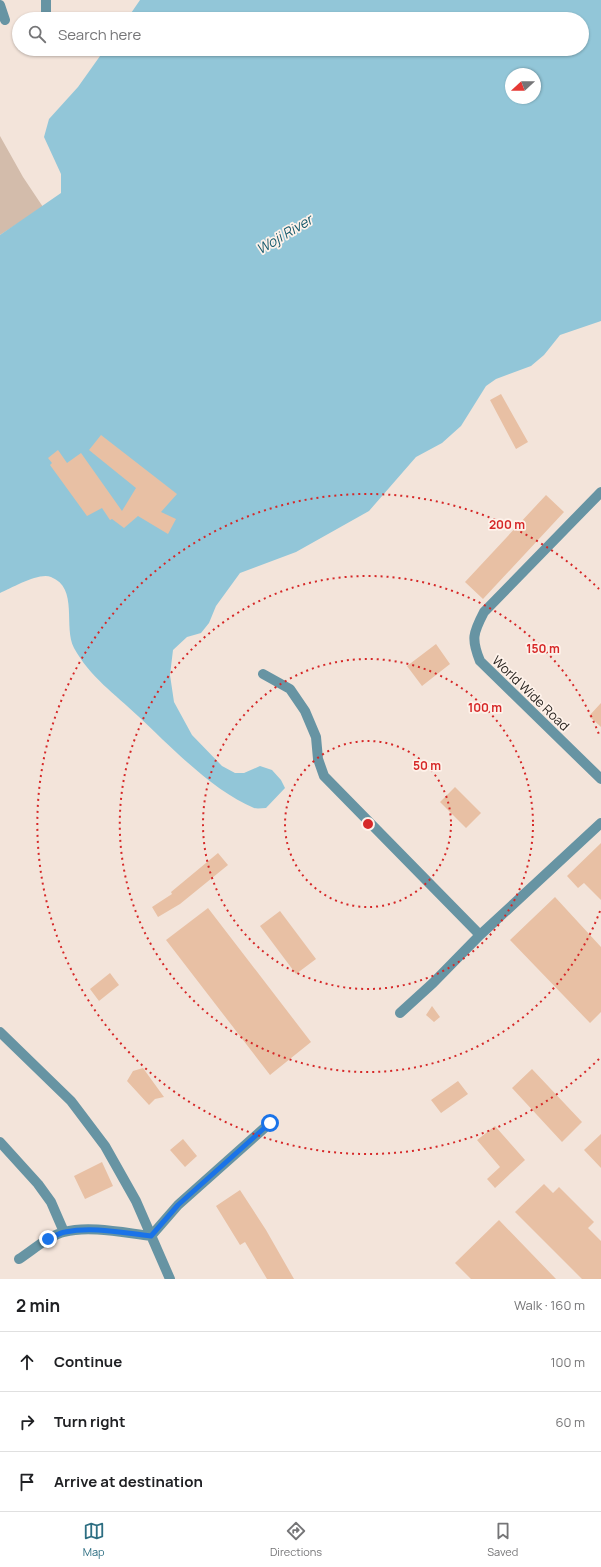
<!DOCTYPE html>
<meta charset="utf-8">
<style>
:root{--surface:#fff;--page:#f6f6f6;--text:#202124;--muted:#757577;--line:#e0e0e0;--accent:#2d6e82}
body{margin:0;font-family:Manrope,sans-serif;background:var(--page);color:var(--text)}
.compass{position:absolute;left:505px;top:68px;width:36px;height:36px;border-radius:50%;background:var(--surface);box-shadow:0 1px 3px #0004;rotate:249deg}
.stop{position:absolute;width:12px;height:12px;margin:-9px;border:3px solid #1a73e8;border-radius:50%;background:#fff}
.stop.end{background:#1a73e8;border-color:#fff;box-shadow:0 1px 4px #0008}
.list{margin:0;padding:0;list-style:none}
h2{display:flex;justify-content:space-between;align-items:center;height:52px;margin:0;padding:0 16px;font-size:17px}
h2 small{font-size:13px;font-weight:400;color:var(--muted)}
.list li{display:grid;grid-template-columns:26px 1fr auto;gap:12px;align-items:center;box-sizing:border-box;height:60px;padding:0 16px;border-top:1px solid var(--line)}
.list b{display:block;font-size:15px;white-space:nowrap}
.list em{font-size:13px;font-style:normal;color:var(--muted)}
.icon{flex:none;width:22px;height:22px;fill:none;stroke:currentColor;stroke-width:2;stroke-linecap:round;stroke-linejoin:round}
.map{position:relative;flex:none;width:601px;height:1279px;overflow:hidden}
.search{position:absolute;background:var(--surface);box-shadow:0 1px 3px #0004;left:12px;right:12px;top:12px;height:44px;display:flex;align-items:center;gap:10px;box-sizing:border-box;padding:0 14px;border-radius:22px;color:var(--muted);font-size:15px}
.sheet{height:232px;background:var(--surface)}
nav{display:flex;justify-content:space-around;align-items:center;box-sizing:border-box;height:56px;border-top:1px solid var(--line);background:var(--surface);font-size:11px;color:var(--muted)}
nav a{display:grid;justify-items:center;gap:2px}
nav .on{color:var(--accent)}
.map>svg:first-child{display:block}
.green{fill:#d3bcab}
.water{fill:#92c6d8;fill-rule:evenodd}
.building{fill:#e8c0a4}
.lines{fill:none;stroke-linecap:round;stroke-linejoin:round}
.minor{stroke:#6794a3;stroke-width:10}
.route{stroke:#1a73e8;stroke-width:5}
.ring{fill:none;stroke:#d62828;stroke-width:2;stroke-dasharray:2 4}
.labels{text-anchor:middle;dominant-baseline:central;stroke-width:3.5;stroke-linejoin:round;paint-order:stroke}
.street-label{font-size:13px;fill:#28231f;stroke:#fef2ea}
.water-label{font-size:14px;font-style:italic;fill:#165a6d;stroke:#fef2ea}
.centre{fill:#d62828;stroke:#fef2ea;stroke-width:2}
.ring-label{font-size:12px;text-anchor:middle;font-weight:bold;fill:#d62828;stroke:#fef2ea;stroke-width:3.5;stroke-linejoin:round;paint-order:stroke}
</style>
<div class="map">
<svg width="601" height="1279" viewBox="0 0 601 1279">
<rect width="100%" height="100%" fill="#f3e4da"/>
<path class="green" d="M0 136 23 177 43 207 0 235Z"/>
<path class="water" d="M140 0H601V321L560 335 544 355 531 366 496 379 486 386 461 426 442 443 416 457 369 511 296 552 240 573 216 606 209 623 201 633 187 637 173 650 170 675 174 702 192 735 222 766 235 773H244L260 766 272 770 281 780 285 788 266 808C262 808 258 809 254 808 213 791 171 747 138 716 115 694 90 677 74 648 63 627 79 588 51 577 39 572 12 588 0 593V235L61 193V174L44 137 49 119 78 87 105 49H582V19H127ZM511 74H535V98H511Z"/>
<path class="building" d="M501 394 528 442 516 449 490 400Z
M101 435 177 494 161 512 176 519 168 534 138 516 124 528 112 519 110 520 102 508 87 516 50 465 52 463 48 458 58 450 67 463 81 453 122 511 136 488 89 450Z
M546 495 564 512 483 599 465 582Z
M436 644 450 664 422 686 407 666Z
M601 703V727L589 716Z
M455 787 481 813 466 828 440 802Z
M601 843V900L584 883 578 888 567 876Z
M218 853 228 865 180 904 158 917 152 907 172 894 171 892Z
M555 897 601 947V1012L590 1023 510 940Z
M208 908 311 1042 270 1075 166 940Z
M280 911 316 959 296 974 260 926Z
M110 973 119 985 99 1001 90 989Z
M432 1006 440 1017 434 1022 426 1015Z
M143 1068 164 1097 155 1099 149 1105 127 1081 133 1071Z
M532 1069 582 1122 562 1142 512 1088Z
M458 1081 468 1094 441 1113 431 1100Z
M495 1126 525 1160 495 1188 487 1179 500 1167 477 1140Z
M601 1134V1168L584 1150Z
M183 1139 197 1156 185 1167 170 1150Z
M102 1162 113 1186 85 1199 74 1176Z
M544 1184 553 1193 559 1187 594 1222 588 1228 601 1241V1279H582L515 1212Z
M240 1190 266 1230 294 1279H267L245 1242 240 1245 216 1206Z
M499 1220 556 1279H471L455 1263Z"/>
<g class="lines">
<path class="minor" d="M0 5 5 20
M46 19V0
M601 492 484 612C473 633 471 639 480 661L601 779
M263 674 290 689 305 711 316 737 318 759 324 776 480 935
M400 1013 433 983 480 935 601 823
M0 1032 71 1101 105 1146 136 1201 170 1279
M0 1142 38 1184 51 1202 64 1232
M19 1259C33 1250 48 1236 64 1232 89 1225 125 1233 151 1236L178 1205 270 1123"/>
</g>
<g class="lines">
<path class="route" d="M48 1239C53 1237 59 1233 65 1232 93 1226 123 1233 151 1236L178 1205 270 1123"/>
</g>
<g class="ring">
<circle cx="368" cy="824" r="83"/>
<circle cx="368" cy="824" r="165"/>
<path d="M600 911A248 248 0 1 1 600 737"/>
<path d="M599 1059A330 330 0 1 1 599 589"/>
</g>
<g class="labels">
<g class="street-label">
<text transform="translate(531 693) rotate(44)">World Wide Road</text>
</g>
<g class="water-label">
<text transform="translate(284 234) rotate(-31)">Woji River</text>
</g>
</g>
<circle cx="368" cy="824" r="6" class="centre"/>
<g class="ring-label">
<text x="507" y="529">200 m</text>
<text x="543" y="653">150 m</text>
<text x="485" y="712">100 m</text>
<text x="427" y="770">50 m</text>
</g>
</svg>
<svg class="compass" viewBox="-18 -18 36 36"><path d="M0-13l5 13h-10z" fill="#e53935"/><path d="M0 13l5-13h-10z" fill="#757577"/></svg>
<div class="stop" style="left:270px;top:1123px"></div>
<div class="stop end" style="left:48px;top:1239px"></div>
<div class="search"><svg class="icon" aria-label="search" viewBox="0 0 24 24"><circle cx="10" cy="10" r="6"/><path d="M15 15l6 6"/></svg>Search here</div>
</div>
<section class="sheet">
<h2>2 min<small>Walk · 160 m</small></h2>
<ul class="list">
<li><svg class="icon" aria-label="ahead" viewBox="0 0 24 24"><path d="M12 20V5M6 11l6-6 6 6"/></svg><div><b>Continue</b></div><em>100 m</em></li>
<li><svg class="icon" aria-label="right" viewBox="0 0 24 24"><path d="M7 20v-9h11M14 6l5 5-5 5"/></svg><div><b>Turn right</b></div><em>60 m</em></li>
<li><svg class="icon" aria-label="arrive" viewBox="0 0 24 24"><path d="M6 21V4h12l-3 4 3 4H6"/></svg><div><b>Arrive at destination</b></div></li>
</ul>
</section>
<nav>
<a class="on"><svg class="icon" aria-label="map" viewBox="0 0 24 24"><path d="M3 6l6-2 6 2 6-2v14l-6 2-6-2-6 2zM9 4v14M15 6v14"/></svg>Map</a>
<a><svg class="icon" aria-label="directions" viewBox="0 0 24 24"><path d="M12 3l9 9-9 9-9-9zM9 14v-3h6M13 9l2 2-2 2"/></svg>Directions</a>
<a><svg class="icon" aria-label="saved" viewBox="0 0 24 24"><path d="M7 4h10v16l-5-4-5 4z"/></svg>Saved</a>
</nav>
